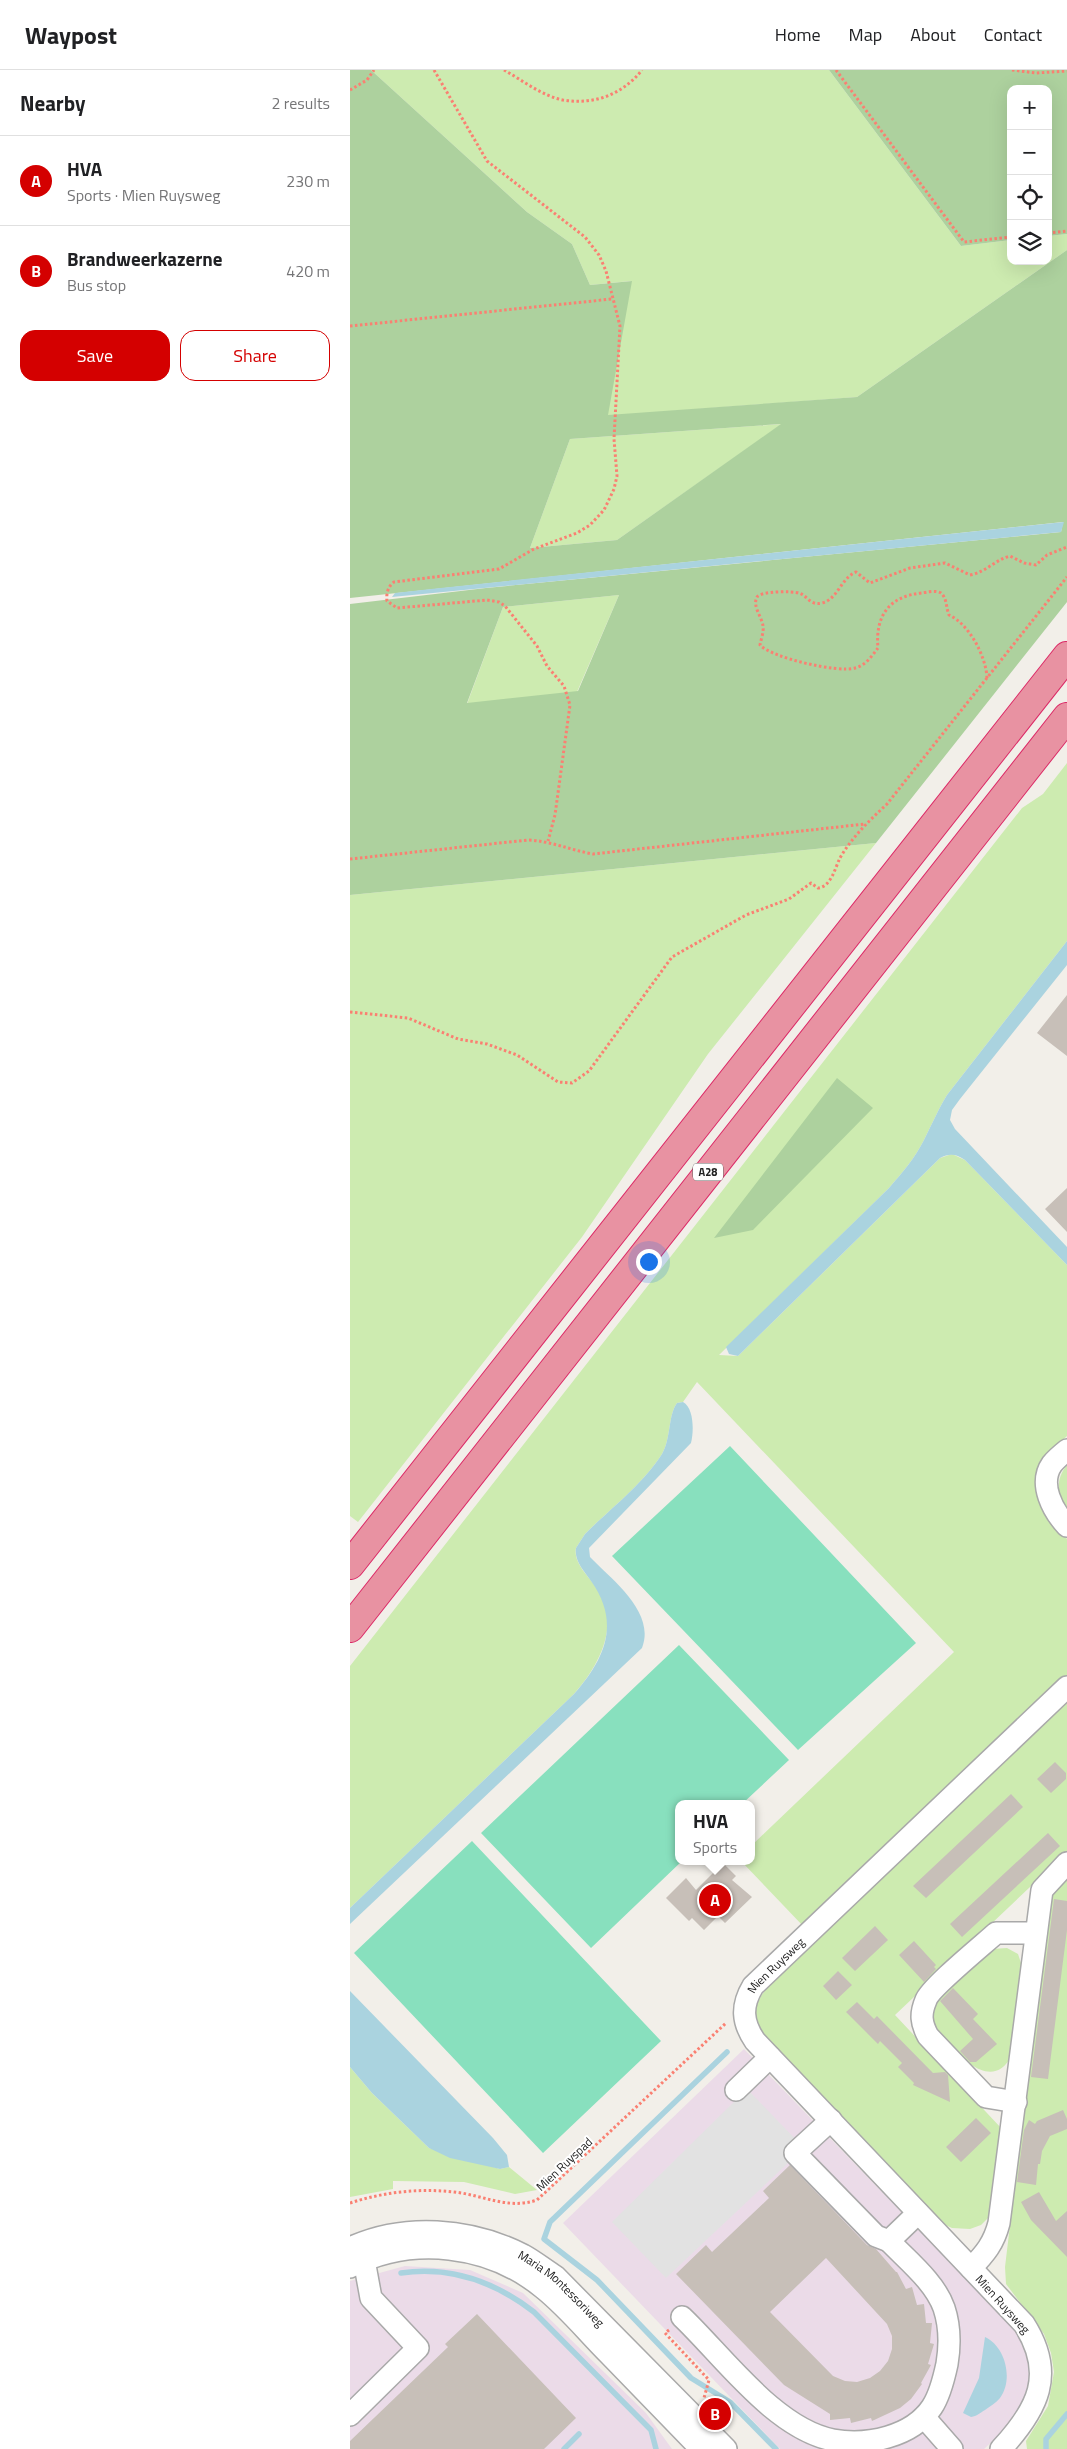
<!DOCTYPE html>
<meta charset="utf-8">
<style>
:root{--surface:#fff;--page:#f6f6f6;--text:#202124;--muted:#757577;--line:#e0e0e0;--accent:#d40000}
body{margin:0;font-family:"Titillium Web",sans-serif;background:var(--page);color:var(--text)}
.controls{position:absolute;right:15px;top:15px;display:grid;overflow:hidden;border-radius:10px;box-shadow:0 5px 20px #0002}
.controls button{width:45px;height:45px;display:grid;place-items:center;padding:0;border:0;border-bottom:1px solid var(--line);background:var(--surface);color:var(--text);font:25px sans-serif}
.you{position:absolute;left:298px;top:1191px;width:18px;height:18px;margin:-12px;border:4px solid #fff;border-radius:50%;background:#1a73e8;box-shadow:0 0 0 8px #1a73e833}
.badge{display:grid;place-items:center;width:32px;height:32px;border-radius:50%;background:var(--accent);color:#fff;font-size:16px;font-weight:700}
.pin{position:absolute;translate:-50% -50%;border:2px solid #fff;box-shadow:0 1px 5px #0006}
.popup{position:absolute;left:325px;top:1730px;width:80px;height:65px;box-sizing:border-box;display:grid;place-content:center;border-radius:10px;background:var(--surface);filter:drop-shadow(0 1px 4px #0005);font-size:16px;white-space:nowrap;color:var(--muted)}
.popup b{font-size:19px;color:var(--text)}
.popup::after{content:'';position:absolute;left:50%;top:100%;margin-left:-10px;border:10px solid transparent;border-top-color:var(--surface)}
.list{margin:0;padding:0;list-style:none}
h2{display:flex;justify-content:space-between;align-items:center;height:65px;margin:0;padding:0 20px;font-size:21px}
h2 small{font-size:16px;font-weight:400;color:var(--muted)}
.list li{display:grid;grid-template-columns:32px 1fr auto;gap:15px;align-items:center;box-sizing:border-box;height:90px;padding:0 20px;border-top:1px solid var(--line)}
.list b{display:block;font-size:19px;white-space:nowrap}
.list p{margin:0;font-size:16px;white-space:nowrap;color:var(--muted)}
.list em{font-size:16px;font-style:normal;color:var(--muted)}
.actions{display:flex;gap:10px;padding:15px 20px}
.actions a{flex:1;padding:11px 0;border:1px solid var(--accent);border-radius:15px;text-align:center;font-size:18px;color:var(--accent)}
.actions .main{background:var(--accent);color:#fff}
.icon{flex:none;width:28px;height:28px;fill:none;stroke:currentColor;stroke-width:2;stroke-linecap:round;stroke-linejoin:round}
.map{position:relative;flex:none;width:717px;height:2379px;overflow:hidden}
header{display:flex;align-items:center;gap:30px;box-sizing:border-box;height:70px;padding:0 25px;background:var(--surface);border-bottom:1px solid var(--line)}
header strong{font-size:24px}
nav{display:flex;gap:28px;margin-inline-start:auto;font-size:18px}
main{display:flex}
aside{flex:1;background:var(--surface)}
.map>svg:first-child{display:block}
.industrial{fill:#ebdbe8}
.grass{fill:#cdebb0}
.forest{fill:#add19e;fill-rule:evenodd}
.pitch{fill:#88e0be}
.parking{fill:#e2e2e2}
.water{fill:#aad3df}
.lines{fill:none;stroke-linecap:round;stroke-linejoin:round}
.stream{stroke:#aad3df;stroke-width:5.5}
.building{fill:#c7bfb8;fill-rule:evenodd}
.minor-casing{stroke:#a9a9a9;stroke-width:24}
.highway-casing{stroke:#dc2a67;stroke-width:30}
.path{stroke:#fa8072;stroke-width:3;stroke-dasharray:2.5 2.5;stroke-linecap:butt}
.minor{stroke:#fff;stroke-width:21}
.highway{stroke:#e892a2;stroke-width:28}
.labels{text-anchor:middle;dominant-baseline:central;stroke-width:4;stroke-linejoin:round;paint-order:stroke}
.shield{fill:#fff;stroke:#646464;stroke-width:1}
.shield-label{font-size:11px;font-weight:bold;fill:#222}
.street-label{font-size:12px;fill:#222;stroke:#fff}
</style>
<header>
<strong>Waypost</strong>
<nav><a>Home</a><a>Map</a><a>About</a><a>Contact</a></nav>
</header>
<main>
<aside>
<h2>Nearby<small>2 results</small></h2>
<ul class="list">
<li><span class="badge">A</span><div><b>HVA</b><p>Sports · Mien Ruysweg</p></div><em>230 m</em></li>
<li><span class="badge">B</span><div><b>Brandweerkazerne</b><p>Bus stop</p></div><em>420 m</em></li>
</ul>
<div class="actions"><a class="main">Save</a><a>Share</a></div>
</aside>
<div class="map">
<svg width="717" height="2379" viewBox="0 0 717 2379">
<rect width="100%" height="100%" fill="#f2efe9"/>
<path class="industrial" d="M394 1979 674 2269 681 2312 665 2350 634 2379H430L213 2153Z
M55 2196 120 2200 173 2223 296 2343 322 2379H0V2211Z"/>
<path class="grass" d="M21 0H479L611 176 661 170V191H698V166L717 164V180L507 327 257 346 281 211 240 215 222 174 177 142Z
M432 354 267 470 180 478 220 369Z
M269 525 227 622 117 634 153 537Z
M717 693V871L597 1025C588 1040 582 1054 574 1070 565 1088 552 1103 539 1118L369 1285 388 1286 590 1088 602 1084 615 1090 717 1195V1366L704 1378 706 1457 717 1469V1606L454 1857 391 1791H401V1776L604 1582 347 1312 333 1332 327 1333C318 1345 321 1369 312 1384 294 1413 259 1440 235 1464L226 1478C223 1494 240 1507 248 1520 271 1556 248 1597 224 1624L0 1838V1596L672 738 693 724Z
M526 773 358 984 232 1167 8 1452 0 1446V825Z
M717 1395V1441C707 1425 705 1410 717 1395Z
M717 1633V1782L545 1945 652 2059 644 2139 638 2148 631 2155 620 2159 602 2158 591 2153 413 1966C403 1947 403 1935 417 1918Z
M717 1806V2379H677L676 2371 698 2336 704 2302 701 2283 694 2264 656 2214 655 2197 700 1822Z
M657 1878 668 1884 673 1899 662 1985C645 2018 619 1995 602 1978 597 1973 589 1967 585 1961 580 1952 583 1939 585 1930L642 1879Z
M0 1997 22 2023 79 2078 150 2099 159 2097 187 2120 165 2124 114 2112 43 2111V2119L0 2127Z"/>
<path class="forest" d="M0 0H21L177 142 222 174 240 215 282 211 258 345 507 327 717 180V532L526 773 0 825V534L136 518 711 462 713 452 0 528ZM431 354 267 470 180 478 220 369ZM269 525 228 621 117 633 153 537Z
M479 0H717V164L698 166V19H661V170L611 176Z
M487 1008 523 1038 403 1160 364 1168Z"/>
<path class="pitch" d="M380 1376 566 1573 448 1680 262 1486Z
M329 1575 439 1690 392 1734H329V1791H332L241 1878 131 1763Z
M122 1771 311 1971 193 2083 4 1883Z"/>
<path class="parking" d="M397 2019 454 2078 316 2208 262 2152Z"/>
<path class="water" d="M714 452 711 462 42 527 45 523 81 519Z
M717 871V895L610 1029 602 1040 600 1050 605 1059 717 1177V1195L615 1090C606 1084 600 1083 590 1088L388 1286 379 1284 376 1277 539 1118C552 1103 565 1088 574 1070 582 1054 588 1040 597 1025Z
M333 1332C344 1338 344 1361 341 1373L239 1478 240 1487C262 1510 306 1542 292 1578L0 1854V1838L224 1624C255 1589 271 1553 241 1511 234 1501 224 1491 226 1478L235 1464C259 1440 294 1413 312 1384 321 1369 318 1345 327 1333Z
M0 1921 143 2068 157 2085 159 2097 150 2099 100 2088 79 2078 22 2023 0 1997Z
M635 2267C655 2276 664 2309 650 2328 646 2333 640 2336 635 2340 630 2343 627 2346 621 2347L613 2343 629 2308Z"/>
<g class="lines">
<path class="stream" d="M377 1982 200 2152 194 2169 247 2210 341 2308 380 2332 426 2379
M51 2203C101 2196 144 2211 184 2242L301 2360 306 2379
M214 2379 229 2364
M696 2379V2369L717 2344"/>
</g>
<path class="building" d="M717 925V986L687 963Z
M717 1118V1162L695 1139Z
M705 1692 716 1703V1709L701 1723 687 1709Z
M661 1724 673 1737 576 1828 563 1816Z
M698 1763 710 1776 612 1867 600 1854Z
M373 1793 386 1806 382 1810 402 1827 375 1853 368 1846 354 1860 342 1848 339 1851 316 1828 336 1808 346 1820Z
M704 1829 717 1831V1860L698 2009 681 2007Z
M525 1856 538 1870 505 1901 492 1888Z
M564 1871 586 1895 584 1897 586 1899 574 1912 549 1885Z
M488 1901 502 1915 486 1930 473 1916Z
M603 1918 628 1944 623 1949 647 1974 626 1992H620L610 1981 623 1969 590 1931Z
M507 1932 524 1949 527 1946 583 2003 595 2002 598 2005 600 2032 563 2015 564 2013 548 1997 552 1993 530 1971 528 1974 496 1942Z
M713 2040 717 2049V2059L700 2066 692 2081 690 2094H688L686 2115 667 2112 674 2060 679 2050 685 2054 687 2051Z
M626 2048 641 2063 611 2092 596 2077Z
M440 2095 517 2175 526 2179 546 2202H547L556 2219 562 2217 567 2235 574 2234 576 2253H582L580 2273 584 2274 578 2294 581 2295 571 2313 572 2314 561 2329 550 2338 522 2351 521 2348 501 2353 500 2348 480 2350V2344L434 2315 326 2204 356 2175 362 2182 419 2128 413 2121ZM476 2188 537 2254 542 2266V2279L538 2291 530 2301 520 2308 507 2312 495 2311 483 2306 420 2242Z
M689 2122 706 2151 717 2141V2187L681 2150 671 2132Z
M127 2244 226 2348 194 2379H0V2371L98 2277 95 2274Z"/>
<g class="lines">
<g class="minor-casing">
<g id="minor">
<path d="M717 1380C712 1384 706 1389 702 1394 688 1414 703 1441 717 1456"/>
<path d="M386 2020 420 1987"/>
<path d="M666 2032 636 2027 578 1966C571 1953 570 1944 576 1930 580 1918 634 1874 646 1863H686"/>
<path d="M481 2050 445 2083 526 2166 539 2171"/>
<path id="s1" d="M0 2178C54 2153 120 2158 173 2185 184 2191 194 2199 205 2206L376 2379"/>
<path d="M0 2197C62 2165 139 2174 193 2218 217 2237 237 2262 258 2283 289 2315 320 2347 351 2379"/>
<path d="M621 2198C635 2184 644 2173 649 2153L692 1820 717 1793"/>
<path d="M332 2247C373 2286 425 2359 483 2370 517 2376 562 2367 582 2337 590 2325 594 2308 597 2294 600 2276 600 2256 594 2238 585 2212 557 2190 539 2171L568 2143"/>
<path d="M0 2345 68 2278 21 2228 14 2190"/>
<path d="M574 2347 602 2379"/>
<path id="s2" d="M651 2379C688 2339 706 2304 674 2254L405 1971C392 1952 391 1936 403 1916L717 1617"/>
</g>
</g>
<g class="highway-casing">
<path id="highway" d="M0 1495 717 586
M0 1558 717 647"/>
</g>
<path class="path" d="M84 0 137 91 235 167 249 185 256 201 270 256 264 369 267 406 264 419 254 440 240 455 227 463 184 479 149 499 44 512C38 516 36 524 37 531L47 538 137 530 149 532 155 536 187 576 197 596 214 616 220 635 205 745 198 771
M154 0C172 10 192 26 213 30 244 35 272 25 292 0
M486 0 614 172 661 167
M662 0 686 3 717 1
M0 20 17 10 24 0
M698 163 717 161
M0 256 262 229
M637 608C636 586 619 554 599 545 596 538 597 528 591 523 586 520 577 522 572 523 539 526 525 546 528 578 522 586 515 596 505 598 488 603 422 588 410 575 411 569 414 562 413 556 412 547 402 536 407 527 411 521 442 521 449 523 458 526 460 536 472 533 488 529 491 508 506 502L520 513 560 498 595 493 620 505C636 502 645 490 660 486L674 493 686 495 697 485 717 477
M0 789 178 770C201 771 220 780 243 784L515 754
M0 942 58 948 108 969 137 974 167 985 208 1012 222 1013 239 1001 322 887 396 845 439 829 461 813 468 818C481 817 485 798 490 788 502 767 519 751 537 734L717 507
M0 2133C34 2122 69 2118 104 2122 133 2125 158 2140 187 2130L376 1953
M319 2260 315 2263 359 2310 354 2328"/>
<use href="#minor" class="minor"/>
<use href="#highway" class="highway"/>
</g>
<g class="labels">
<rect class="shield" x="343" y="1093.5" width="30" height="17" rx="4"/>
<g class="shield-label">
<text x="358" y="1102">A28</text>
</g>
<g class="street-label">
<text stroke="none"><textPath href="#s2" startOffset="620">Mien Ruysweg</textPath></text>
<text transform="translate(214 2094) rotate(-43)">Mien Ruyspad</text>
<text stroke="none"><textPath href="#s1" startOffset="230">Maria Montessoriweg</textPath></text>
<text transform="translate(653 2234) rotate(48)">Mien Ruysweg</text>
</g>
</g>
</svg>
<div class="controls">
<button>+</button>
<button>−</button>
<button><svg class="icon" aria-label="locate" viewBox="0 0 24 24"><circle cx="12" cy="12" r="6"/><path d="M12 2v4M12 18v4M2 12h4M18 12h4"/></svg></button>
<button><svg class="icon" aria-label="layers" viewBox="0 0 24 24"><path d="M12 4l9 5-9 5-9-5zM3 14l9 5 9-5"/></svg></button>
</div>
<div class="you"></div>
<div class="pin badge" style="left:365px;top:1830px">A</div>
<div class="popup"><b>HVA</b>Sports</div>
<div class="pin badge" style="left:365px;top:2344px">B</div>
</div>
</main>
